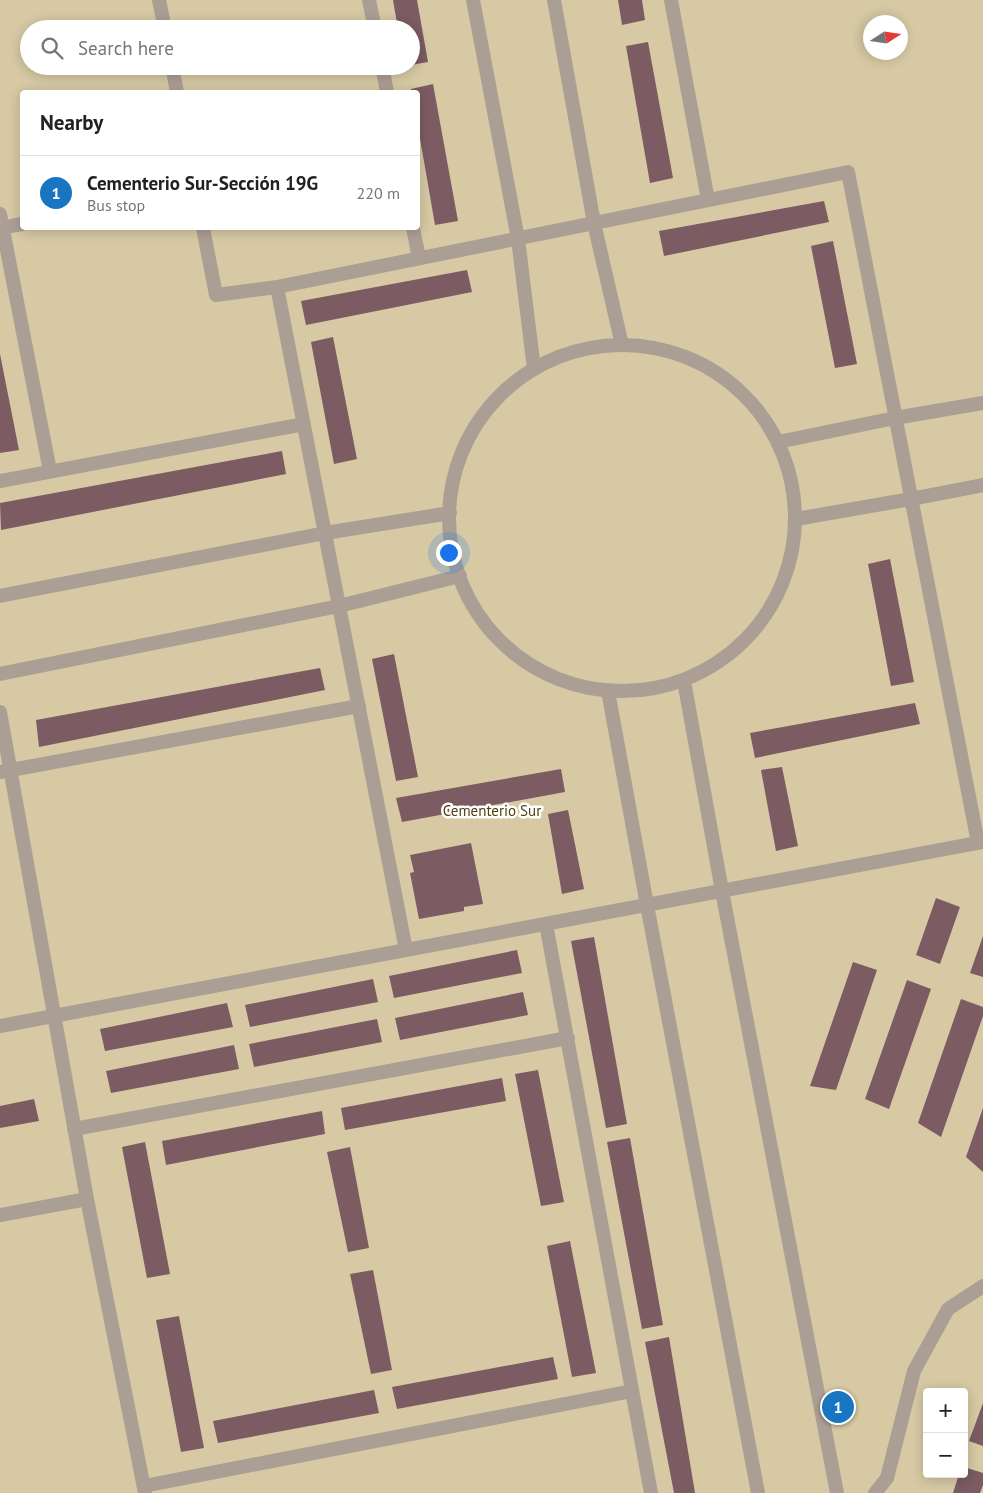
<!DOCTYPE html>
<meta charset="utf-8">
<style>
:root{--surface:#fff;--page:#f6f6f6;--text:#202124;--muted:#757577;--line:#e0e0e0;--accent:#1875c1}
body{margin:0;font-family:"PT Sans",sans-serif;background:var(--page);color:var(--text)}
.controls{position:absolute;right:15px;bottom:15px;display:grid;overflow:hidden;border-radius:5px;box-shadow:0 2px 12px #0003}
.controls button{width:45px;height:45px;display:grid;place-items:center;padding:0;border:0;border-bottom:1px solid var(--line);background:var(--surface);color:var(--text);font:25px sans-serif}
.compass{position:absolute;left:863px;top:15px;width:45px;height:45px;border-radius:50%;background:var(--surface);box-shadow:0 2px 12px #0003;rotate:78deg}
.you{position:absolute;left:448px;top:552px;width:18px;height:18px;margin:-12px;border:4px solid #fff;border-radius:50%;background:#1a73e8;box-shadow:0 0 0 8px #1a73e833}
.badge{display:grid;place-items:center;width:32px;height:32px;border-radius:50%;background:var(--accent);color:#fff;font-size:16px;font-weight:700}
.pin{position:absolute;translate:-50% -50%;border:2px solid #fff;box-shadow:0 1px 5px #0006}
.list{margin:0;padding:0;list-style:none}
h2{display:flex;justify-content:space-between;align-items:center;height:65px;margin:0;padding:0 20px;font-size:21px}
h2 small{font-size:16px;font-weight:400;color:var(--muted)}
.list li{display:grid;grid-template-columns:32px 1fr auto;gap:15px;align-items:center;box-sizing:border-box;height:75px;padding:0 20px;border-top:1px solid var(--line)}
.list b{display:block;font-size:19px;white-space:nowrap}
.list p{margin:0;font-size:16px;white-space:nowrap;color:var(--muted)}
.list em{font-size:16px;font-style:normal;color:var(--muted)}
.icon{flex:none;width:28px;height:28px;fill:none;stroke:currentColor;stroke-width:2;stroke-linecap:round;stroke-linejoin:round}
.map{position:relative;flex:none;width:983px;height:1493px;overflow:hidden}
.search{position:absolute;background:var(--surface);box-shadow:0 2px 12px #0003;left:20px;top:20px;width:400px;height:55px;display:flex;align-items:center;gap:12px;box-sizing:border-box;padding:0 18px;border-radius:28px;color:var(--muted);font-size:19px}
.panel{position:absolute;background:var(--surface);box-shadow:0 2px 12px #0003;left:20px;top:90px;width:400px;height:140px;border-radius:5px}
.map>svg:first-child{display:block}
.green{fill:#d6c9a4;fill-rule:evenodd}
.building{fill:#7c5b62}
.lines{fill:none;stroke-linecap:round;stroke-linejoin:round}
.service{stroke:#ab9f95;stroke-width:14}
.labels{text-anchor:middle;dominant-baseline:central;stroke-width:5;stroke-linejoin:round;paint-order:stroke}
.park-label{font-size:15px;fill:#4e3f0f;stroke:#fff}
</style>
<div class="map">
<svg width="983" height="1493" viewBox="0 0 983 1493">
<rect width="100%" height="100%" fill="#fbebe7"/>
<path class="green" d="M0 0H983V1493H0ZM870 22H900V52H870ZM29 29H411V66H29ZM22 92H418V228H22ZM927 1392H964V1474H927Z"/>
<path class="building" d="M393 0H417L428 62 411 65V29H398Z
M618 0H642L645 20 622 25Z
M648 42 673 178 650 183 626 46Z
M433 84 458 221 435 225 418 127V92H411V89Z
M824 201 829 222 664 256 659 231Z
M833 241 857 364 835 368 811 246Z
M467 270 472 292 306 325 301 301Z
M333 337 357 459 334 464 311 342Z
M0 354 19 450 0 453Z
M282 451 286 474 1 530 0 503Z
M890 559 914 682 891 686 868 564Z
M394 654 418 777 396 781 372 659Z
M320 668 325 690 39 747 36 720Z
M915 703 920 724 755 758 750 733Z
M782 767 798 846 776 851 761 770Z
M561 769 565 792 402 822 396 798Z
M568 810 584 889 562 894 548 814Z
M471 843 483 904 464 907V911L419 919 410 873 414 872 410 855Z
M936 898 960 907 940 964 916 955Z
M983 936V977L970 973Z
M594 937 627 1124 606 1128 571 941Z
M517 950 522 973 394 998 389 976Z
M853 962 877 970 836 1090 810 1086Z
M373 979 378 1002 250 1027 245 1005Z
M907 980 931 989 889 1109 865 1099Z
M523 992 528 1015 400 1040 395 1018Z
M961 999 983 1007V1016L941 1137 918 1123Z
M227 1003 233 1027 105 1051 100 1029Z
M377 1019 382 1042 254 1067 249 1044Z
M234 1045 239 1069 111 1093 106 1071Z
M538 1070 564 1202 541 1206 515 1074Z
M502 1078 506 1101 345 1130 341 1108Z
M34 1099 39 1121 0 1128V1106Z
M983 1108V1172L966 1157Z
M322 1111 325 1134 166 1165 162 1141Z
M630 1138 663 1325 642 1329 607 1142Z
M145 1142 170 1274 147 1278 122 1147Z
M350 1147 369 1248 348 1252 327 1152Z
M570 1241 596 1373 572 1377 547 1246Z
M373 1270 392 1370 371 1374 350 1274Z
M179 1316 204 1448 181 1452 156 1320Z
M669 1337 695 1493H674L645 1342Z
M553 1357 558 1379 397 1409 392 1387Z
M374 1390 379 1413 218 1443 213 1421Z
M983 1403V1446L969 1441Z
M964 1467 983 1473V1485L980 1493H953L959 1474H964Z"/>
<g class="lines">
<path class="service" d="M159 0 165 29
M369 0 375 29
M473 0 518 239 534 369
M554 0 594 223 622 345
M671 0 708 200
M172 66 177 92
M382 66 387 92
M0 214 50 471
M0 228 22 224
M203 228 216 295 277 287 848 172 978 843
M413 228 419 258
M277 287 406 950
M449 518a173 173 0 1 1 346 0a173 173 0 1 1-346 0Z
M778 442 895 418 983 403
M0 481 304 424
M796 519 911 499 983 485
M0 596 325 533 450 513
M0 674 339 606 460 576
M684 681 722 891 837 1493
M608 691 647 905 758 1493
M0 712 87 1199
M0 772 359 706
M546 924 651 1493
M0 1026 983 842
M74 1129 568 1038
M0 1215 87 1199 145 1493
M144 1486 632 1391
M875 1493 887 1478 914 1371 948 1309 983 1286"/>
</g>
<g class="labels">
<g class="park-label">
<text x="492" y="810">Cementerio Sur</text>
</g>
</g>
</svg>
<div class="controls">
<button>+</button>
<button>−</button>
</div>
<svg class="compass" viewBox="-18 -18 36 36"><path d="M0-13l5 13h-10z" fill="#e53935"/><path d="M0 13l5-13h-10z" fill="#757577"/></svg>
<div class="you"></div>
<div class="pin badge" style="left:838px;top:1407px">1</div>
<div class="search"><svg class="icon" aria-label="search" viewBox="0 0 24 24"><circle cx="10" cy="10" r="6"/><path d="M15 15l6 6"/></svg>Search here</div>
<section class="panel">
<h2>Nearby<small></small></h2>
<ul class="list">
<li><span class="badge">1</span><div><b>Cementerio Sur-Sección 19G</b><p>Bus stop</p></div><em>220 m</em></li>
</ul>
</section>
</div>
